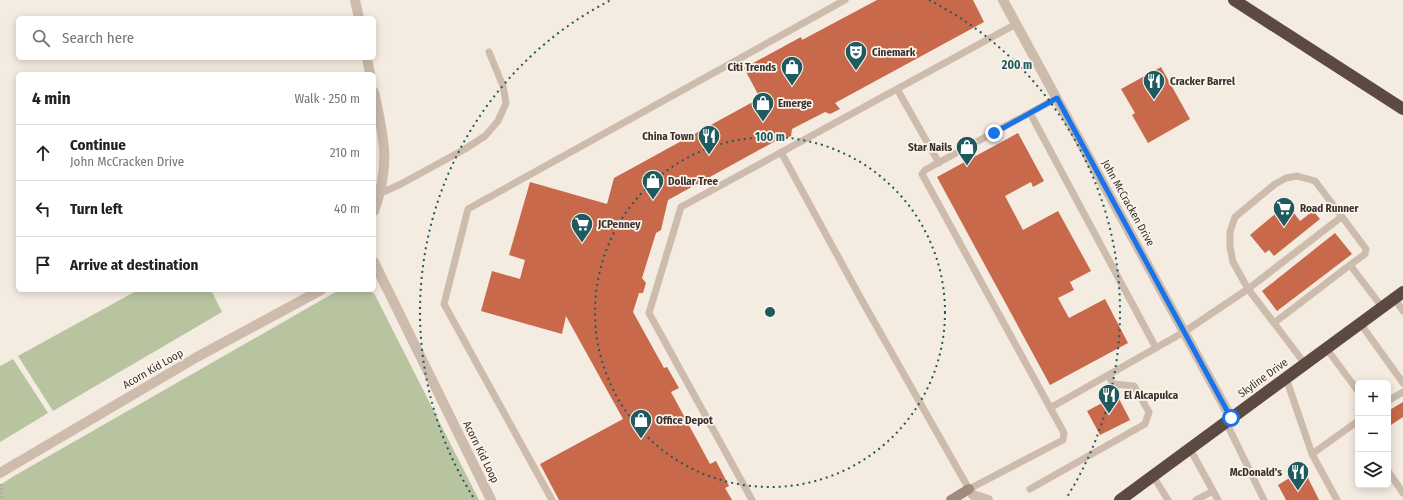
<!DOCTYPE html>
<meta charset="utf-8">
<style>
:root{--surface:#fff;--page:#f2f2f2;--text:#222;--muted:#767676;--line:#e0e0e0}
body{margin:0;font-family:"Fira Sans Condensed",sans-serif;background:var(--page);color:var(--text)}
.controls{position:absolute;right:12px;bottom:12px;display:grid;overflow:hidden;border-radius:6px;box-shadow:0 2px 10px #0003}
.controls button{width:36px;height:36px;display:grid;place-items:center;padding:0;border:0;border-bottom:1px solid var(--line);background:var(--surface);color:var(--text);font:20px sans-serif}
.stop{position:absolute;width:12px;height:12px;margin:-9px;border:3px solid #1a73e8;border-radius:50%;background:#fff}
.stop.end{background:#1a73e8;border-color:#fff;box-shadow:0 1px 4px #0008}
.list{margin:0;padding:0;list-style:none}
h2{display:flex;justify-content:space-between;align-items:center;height:52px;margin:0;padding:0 16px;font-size:17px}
h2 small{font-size:13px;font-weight:400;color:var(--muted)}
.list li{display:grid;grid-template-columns:26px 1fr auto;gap:12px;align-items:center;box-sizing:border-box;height:56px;padding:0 16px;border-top:1px solid var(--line)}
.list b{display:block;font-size:15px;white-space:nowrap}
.list p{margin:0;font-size:13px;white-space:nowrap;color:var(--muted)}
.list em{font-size:13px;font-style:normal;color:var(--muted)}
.icon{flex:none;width:22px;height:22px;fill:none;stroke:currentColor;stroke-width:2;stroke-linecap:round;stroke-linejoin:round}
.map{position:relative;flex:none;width:1403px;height:500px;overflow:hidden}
.search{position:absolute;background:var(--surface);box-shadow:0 2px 10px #0003;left:16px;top:16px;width:360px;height:44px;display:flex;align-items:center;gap:10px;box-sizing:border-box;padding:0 14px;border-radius:6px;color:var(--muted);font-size:15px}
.panel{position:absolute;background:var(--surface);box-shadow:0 2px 10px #0003;left:16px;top:72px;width:360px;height:220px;border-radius:6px}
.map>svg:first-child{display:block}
.green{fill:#b8c4a0}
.building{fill:#c8694b}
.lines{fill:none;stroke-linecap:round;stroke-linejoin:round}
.path{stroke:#b9a596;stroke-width:2;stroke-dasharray:2 2;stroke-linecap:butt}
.lane{stroke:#cdbbac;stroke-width:7}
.street{stroke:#cdbbac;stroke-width:10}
.secondary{stroke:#a18a7d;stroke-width:10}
.highway{stroke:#5c4a42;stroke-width:12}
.route{stroke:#1a73e8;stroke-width:5}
.ring{fill:none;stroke:#1f5a5e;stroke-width:2;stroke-dasharray:2 4}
.labels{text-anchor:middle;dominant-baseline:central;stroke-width:3.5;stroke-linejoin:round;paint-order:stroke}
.poi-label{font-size:11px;font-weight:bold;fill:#3b302b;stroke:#fbf5ee;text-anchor:start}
.street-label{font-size:11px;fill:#3b302b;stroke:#fbf5ee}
.centre{fill:#1f5a5e;stroke:#fbf5ee;stroke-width:2}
.ring-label{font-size:12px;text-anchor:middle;font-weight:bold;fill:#1f5a5e;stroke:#fbf5ee;stroke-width:3.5;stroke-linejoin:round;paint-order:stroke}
</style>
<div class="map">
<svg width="1403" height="500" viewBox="0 0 1403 500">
<rect width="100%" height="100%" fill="#f4ebe1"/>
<path class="green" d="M138 290H211L222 312 53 411 18 356Z
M339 290H370L375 295 479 500H0V485L14 476Z
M13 359 48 413 0 442V366Z"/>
<path class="building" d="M877 0H973L984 22 835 103 840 109 830 114 825 112 792 129 791 136 783 140 781 138 668 200 661 230 656 233 642 278 646 283 643 293H639L633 312 664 368 667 367 679 388 671 392 710 464 716 461 729 486 725 488 732 500H559L540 464 623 419 566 316 562 334 481 311 492 271 520 279 525 260 509 255 530 182 607 204 614 178 760 98 744 68 801 37 802 40Z
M1161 67 1190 119 1148 143 1132 115 1135 113 1121 89Z
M1018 133 1044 181 1033 187 1031 182 1005 196 1023 230 1058 211 1091 271 1070 282 1074 290 1058 298 1069 318 1105 299 1128 343 1050 385 937 177Z
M1287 204 1300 221 1313 211 1320 219 1274 256 1269 250 1265 253 1250 235Z
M1335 233 1352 254 1277 311 1262 291Z
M1117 395 1130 420 1100 435 1087 411Z
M1403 402V417L1388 427V411Z
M1301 471 1302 474 1305 472 1319 500H1286L1278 485Z"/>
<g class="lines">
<path class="path" d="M1 484 2 500"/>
<path class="lane" d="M897 89 939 163
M1030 113 1156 348
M781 152 860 297 969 489 1063 440 1064 433 922 174 925 170 1057 98
M381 193 401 184 465 149 485 136 498 121 506 103 503 86 489 52
M1343 218 1315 181 1297 176 1286 178 1275 184 1235 217 1230 232V247L1233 262 1248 289 1340 218H1343L1366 249 1365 254 1350 265
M1394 298 1403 311
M1360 323 1403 383
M1326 348 1358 391
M1305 364 1274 323 1350 265 1382 307
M1286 378 1312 454 1337 500
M1388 401 1403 392
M1050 408 1184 332 1248 289 1274 323
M1226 422 1264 500
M1190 449 1218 500
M1312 454 1358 421
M1388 471 1403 493
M1153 476 1168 500
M1030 489 1145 424 1149 412 1134 386 1113 384 1108 375
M552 500 444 304 468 209 845 0
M752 500 649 313 681 207 1016 24
M1196 500 1213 491"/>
<path class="street" d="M355 0 359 18
M1003 0 1231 418
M367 58 370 74
M374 92C384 137 391 165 374 211
M374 262 491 500
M0 473 197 357 321 290
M969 489 973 495 988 500"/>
<path class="secondary" d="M951 500 969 489"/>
<path class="highway" d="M1234 0 1403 109
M1120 500 1403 292"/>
</g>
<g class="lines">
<path class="route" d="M994 133 1057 98 1231 418"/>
</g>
<g class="ring">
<circle cx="770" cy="312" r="175"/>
<path d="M473 497A350 350 0 0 1 611 0M929 0A350 350 0 0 1 1067 497"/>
</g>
<defs>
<g id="theatre-pin" transform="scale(1.15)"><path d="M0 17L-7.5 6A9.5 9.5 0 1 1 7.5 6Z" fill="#1f5a5e" stroke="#fbf5ee"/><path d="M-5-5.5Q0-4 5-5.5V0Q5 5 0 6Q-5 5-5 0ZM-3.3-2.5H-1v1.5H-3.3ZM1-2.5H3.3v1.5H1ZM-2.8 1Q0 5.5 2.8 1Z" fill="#fff"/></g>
<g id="shop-pin" transform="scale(1.15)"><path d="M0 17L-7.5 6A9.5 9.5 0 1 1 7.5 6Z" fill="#1f5a5e" stroke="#fbf5ee"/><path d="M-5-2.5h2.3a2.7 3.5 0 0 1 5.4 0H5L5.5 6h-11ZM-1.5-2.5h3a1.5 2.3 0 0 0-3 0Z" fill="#fff"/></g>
<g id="restaurant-pin" transform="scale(1.15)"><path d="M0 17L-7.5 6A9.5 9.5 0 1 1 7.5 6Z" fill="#1f5a5e" stroke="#fbf5ee"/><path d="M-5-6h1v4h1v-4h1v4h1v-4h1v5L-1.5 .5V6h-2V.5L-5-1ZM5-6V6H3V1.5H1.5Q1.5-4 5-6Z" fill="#fff"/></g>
<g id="supermarket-pin" transform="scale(1.15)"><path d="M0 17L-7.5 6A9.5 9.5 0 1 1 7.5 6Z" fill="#1f5a5e" stroke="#fbf5ee"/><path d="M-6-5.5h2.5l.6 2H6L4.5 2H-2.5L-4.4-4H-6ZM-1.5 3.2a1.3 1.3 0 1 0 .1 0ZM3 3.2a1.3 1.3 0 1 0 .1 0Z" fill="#fff"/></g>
</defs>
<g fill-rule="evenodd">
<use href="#theatre-pin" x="856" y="52"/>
<use href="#shop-pin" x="792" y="67"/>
<use href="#restaurant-pin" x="1154" y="81"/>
<use href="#shop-pin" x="763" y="103"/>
<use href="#restaurant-pin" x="709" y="136"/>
<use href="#shop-pin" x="967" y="147"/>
<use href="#shop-pin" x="653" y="181"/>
<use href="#supermarket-pin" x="1284" y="208"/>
<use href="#supermarket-pin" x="582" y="224"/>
<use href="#restaurant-pin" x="1109" y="395"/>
<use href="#shop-pin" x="641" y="420"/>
<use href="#restaurant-pin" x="1298" y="472"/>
</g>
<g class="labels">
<g class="poi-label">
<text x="872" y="52">Cinemark</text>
<text x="776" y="67" text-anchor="end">Citi Trends</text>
<text x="1170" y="81">Cracker Barrel</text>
<text x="778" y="103">Emerge</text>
<text x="694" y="136" text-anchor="end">China Town</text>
<text x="952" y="147" text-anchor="end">Star Nails</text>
<text x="668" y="181">Dollar Tree</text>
<text x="1300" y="208">Road Runner</text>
<text x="598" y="224">JCPenney</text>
<text x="1124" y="395">El Alcapulca</text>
<text x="656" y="420">Office Depot</text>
<text x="1282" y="472" text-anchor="end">McDonald's</text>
</g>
<g class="street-label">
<text transform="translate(1128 203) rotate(61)">John McCracken Drive</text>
<text transform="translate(153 369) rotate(-30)">Acorn Kid Loop</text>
<text transform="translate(1263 378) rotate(-36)">Skyline Drive</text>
<text transform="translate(481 452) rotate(64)">Acorn Kid Loop</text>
</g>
</g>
<circle cx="770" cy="312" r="6" class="centre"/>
<g class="ring-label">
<text x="1017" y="69">200 m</text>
<text x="770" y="141">100 m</text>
</g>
</svg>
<div class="controls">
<button>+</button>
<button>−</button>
<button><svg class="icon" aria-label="layers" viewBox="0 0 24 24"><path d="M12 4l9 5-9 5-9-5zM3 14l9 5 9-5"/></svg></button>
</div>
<div class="stop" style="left:1231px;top:418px"></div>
<div class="stop end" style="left:994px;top:133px"></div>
<div class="search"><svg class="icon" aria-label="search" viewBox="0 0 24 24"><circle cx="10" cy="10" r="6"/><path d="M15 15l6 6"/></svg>Search here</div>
<section class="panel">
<h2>4 min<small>Walk · 250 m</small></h2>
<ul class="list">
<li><svg class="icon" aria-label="ahead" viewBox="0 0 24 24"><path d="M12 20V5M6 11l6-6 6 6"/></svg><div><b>Continue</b><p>John McCracken Drive</p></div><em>210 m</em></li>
<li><svg class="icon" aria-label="left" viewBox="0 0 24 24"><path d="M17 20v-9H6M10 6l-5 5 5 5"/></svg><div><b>Turn left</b></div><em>40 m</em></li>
<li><svg class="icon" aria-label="arrive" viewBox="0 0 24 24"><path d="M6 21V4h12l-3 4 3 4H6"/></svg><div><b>Arrive at destination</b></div></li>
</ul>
</section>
</div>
